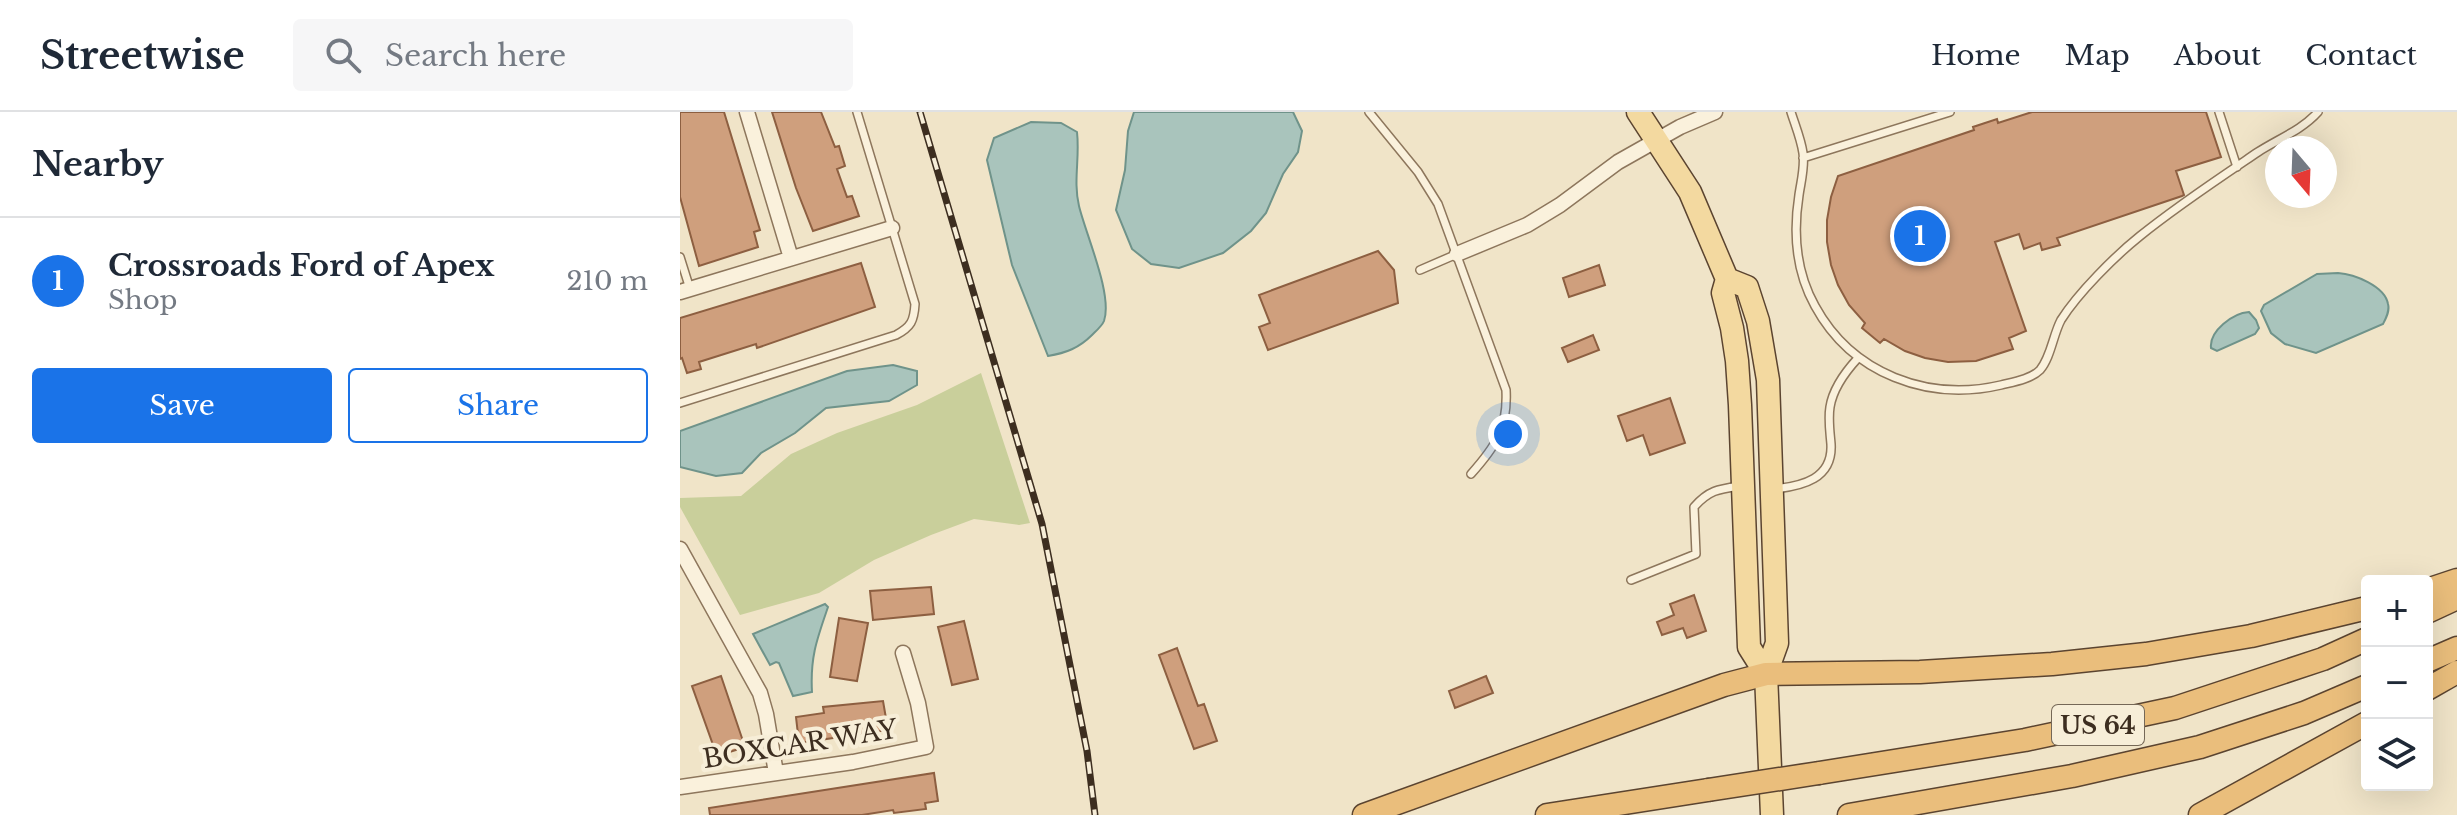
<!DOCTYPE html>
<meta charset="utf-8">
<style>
:root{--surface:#fff;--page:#f6f6f7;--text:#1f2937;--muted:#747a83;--line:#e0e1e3;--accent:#1a73e8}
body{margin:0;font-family:"Libre Baskerville",serif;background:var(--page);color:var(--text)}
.controls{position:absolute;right:24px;bottom:24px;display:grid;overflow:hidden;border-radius:8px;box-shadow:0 8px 32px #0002}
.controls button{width:72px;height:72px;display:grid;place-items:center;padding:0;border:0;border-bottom:2px solid var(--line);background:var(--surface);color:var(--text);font:40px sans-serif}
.compass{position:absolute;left:1585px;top:24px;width:72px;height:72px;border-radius:50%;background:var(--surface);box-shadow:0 8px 32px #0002;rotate:161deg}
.you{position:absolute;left:828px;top:322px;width:28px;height:28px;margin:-20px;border:6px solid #fff;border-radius:50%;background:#1a73e8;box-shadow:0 0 0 12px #1a73e833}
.badge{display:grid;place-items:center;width:52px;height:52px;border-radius:50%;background:var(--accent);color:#fff;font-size:26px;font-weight:700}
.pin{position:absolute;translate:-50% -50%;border:4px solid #fff;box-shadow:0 2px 8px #0006}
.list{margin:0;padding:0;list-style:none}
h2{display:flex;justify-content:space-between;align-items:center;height:104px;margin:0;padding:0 32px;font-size:34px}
h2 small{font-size:26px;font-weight:400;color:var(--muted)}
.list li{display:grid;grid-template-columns:52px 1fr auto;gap:24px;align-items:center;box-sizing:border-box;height:128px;padding:0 32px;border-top:2px solid var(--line)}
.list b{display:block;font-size:30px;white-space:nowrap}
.list p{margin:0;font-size:26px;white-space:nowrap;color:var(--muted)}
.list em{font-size:26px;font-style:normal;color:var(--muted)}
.actions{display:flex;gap:16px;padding:24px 32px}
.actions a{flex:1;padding:18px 0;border:2px solid var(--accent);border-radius:8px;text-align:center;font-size:28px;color:var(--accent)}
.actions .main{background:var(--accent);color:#fff}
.icon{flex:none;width:44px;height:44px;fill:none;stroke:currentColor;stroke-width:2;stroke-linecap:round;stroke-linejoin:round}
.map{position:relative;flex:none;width:1777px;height:703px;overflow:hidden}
header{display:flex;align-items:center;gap:48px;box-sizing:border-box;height:112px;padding:0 40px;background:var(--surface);border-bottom:2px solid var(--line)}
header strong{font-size:38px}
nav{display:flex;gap:44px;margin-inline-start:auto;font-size:28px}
.search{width:560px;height:72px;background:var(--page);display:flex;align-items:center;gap:20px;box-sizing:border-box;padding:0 28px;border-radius:8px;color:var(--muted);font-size:30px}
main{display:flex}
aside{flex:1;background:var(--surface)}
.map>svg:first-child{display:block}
.green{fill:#c9cf9b}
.water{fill:#a9c4bc;stroke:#6f938a;stroke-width:2}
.building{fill:#cf9f7d;stroke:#8d5f41;stroke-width:2}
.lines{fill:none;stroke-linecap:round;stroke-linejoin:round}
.service-casing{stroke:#8d765c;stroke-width:10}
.minor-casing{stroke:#8d765c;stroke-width:17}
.primary-casing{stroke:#5b4430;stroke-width:25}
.trunk-casing{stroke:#5b4430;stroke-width:25}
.service{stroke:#faf1dc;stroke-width:7}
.minor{stroke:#faf1dc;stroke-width:14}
.primary{stroke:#f3d9a0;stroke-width:22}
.trunk{stroke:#eabe7c;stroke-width:22}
.rail-casing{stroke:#3d2e20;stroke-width:7}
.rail{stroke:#f7eed8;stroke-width:4;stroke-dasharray:12;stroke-linecap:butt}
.trunk-bridge-casing{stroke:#5b4430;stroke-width:25;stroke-linecap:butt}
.trunk-bridge{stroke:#eabe7c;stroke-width:22}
.labels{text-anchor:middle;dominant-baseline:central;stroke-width:8;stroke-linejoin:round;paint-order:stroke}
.shield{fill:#f7eed8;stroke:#756857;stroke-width:2}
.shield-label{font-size:24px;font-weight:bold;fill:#3d2e20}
.street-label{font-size:26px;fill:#3d2e20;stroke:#f7eed8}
</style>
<header>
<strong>Streetwise</strong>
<div class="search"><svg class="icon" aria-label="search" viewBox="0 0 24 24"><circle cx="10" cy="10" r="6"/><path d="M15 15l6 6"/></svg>Search here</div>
<nav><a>Home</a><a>Map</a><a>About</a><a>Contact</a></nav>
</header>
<main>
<aside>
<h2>Nearby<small></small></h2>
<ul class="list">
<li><span class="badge">1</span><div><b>Crossroads Ford of Apex</b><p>Shop</p></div><em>210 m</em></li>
</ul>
<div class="actions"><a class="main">Save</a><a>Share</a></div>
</aside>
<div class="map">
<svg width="1777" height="703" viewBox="0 0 1777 703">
<rect width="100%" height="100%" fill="#f0e4c8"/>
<path class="green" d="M301 261 350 411 339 413 294 407 251 423 194 448 139 481 60 503 0 395V386L61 384 111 342 157 321 237 293Z"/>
<path class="water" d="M454 0H613L622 19 618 40 603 62 586 101 571 119 543 141 499 156 471 152 452 137 436 98 445 58 448 19Z
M351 10 381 11 397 20C400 46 393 69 399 94 406 123 433 183 424 209 422 214 416 219 412 223 399 236 386 241 368 244L332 153 307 48 314 26Z
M1658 161C1674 162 1705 174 1708 192 1710 199 1706 206 1703 212L1636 241 1605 232 1591 221 1581 199 1584 193 1637 162Z
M1569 200 1576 208 1579 216 1575 222 1537 239 1531 236C1529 219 1553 201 1569 200Z
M213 253 237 259V273L209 289 146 296 115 321 81 341 62 361 36 364 0 355V319L167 259Z
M145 492 148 495C137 527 130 545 132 580L113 584 99 551 96 550 90 553 73 522Z"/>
<path class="building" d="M0 0H44L80 118 74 120 78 135 19 154 0 85Z
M92 0H141L155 35 159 34 165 54 157 57 167 85 172 84 179 104 133 119 116 76Z
M1352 0H1526L1541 45 1496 59 1504 83 1502 84 1377 126 1380 133 1362 138 1360 131 1344 137 1339 122 1315 130 1346 219 1329 226 1333 237 1296 249 1268 250 1245 246 1225 239 1204 227 1200 231 1182 216 1185 211 1169 193 1158 173 1151 153 1147 130V108L1151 85 1158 64 1294 18 1293 15 1317 7 1318 11Z
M698 139 714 158 718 191 588 238 579 215 590 211 579 183Z
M181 151 195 195 77 236 76 232 19 250 21 257 7 261 2 246 0 247V206Z
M919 153 925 173 889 185 883 166Z
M913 223 919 238 888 250 882 236Z
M990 286 1005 331 970 343 963 323 947 329 938 304Z
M251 475 254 502 193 508 190 479Z
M1014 483 1026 519 1007 526 1003 516 982 523 977 510 994 503 990 492Z
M159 506 188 511 177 569 150 565Z
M284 509 298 567 272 573 258 515Z
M497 536 518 594 524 592 537 629 514 637 479 543Z
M41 564 65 635 37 644 12 574Z
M806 564 813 581 775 596 769 579Z
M203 589 208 618 119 631 116 605 144 601 143 595Z
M254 661 258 689 245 691 246 697 214 701 213 698 182 703H30L29 696Z"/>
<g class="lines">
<g class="service-casing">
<path id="service" d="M689 0 738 60 758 92 826 278C828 316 816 334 791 362
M1111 0C1115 13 1121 27 1123 41 1125 55 1121 69 1119 83 1113 121 1116 160 1135 194 1172 262 1248 290 1321 273 1333 270 1351 267 1360 258 1371 245 1373 223 1381 208 1398 181 1435 144 1460 124 1497 94 1538 67 1578 40 1598 27 1622 18 1638 0
M1539 0 1557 55
M1123 46 1270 0
M0 145 10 177
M740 158 777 142
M0 291 216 223C231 215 234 209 235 192L177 0
M1095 377C1122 374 1153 367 1151 332 1150 320 1148 307 1150 295 1153 276 1166 259 1178 246
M951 468 1016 442 1014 395C1029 378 1039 377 1060 374"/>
</g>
<g class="minor-casing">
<path id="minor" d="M67 0 111 146
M777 142 847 113 880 93 938 50 1000 15 1035 0
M0 180 212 116
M0 437 80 581 86 602 96 661
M0 675 173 650 246 635 238 591 223 541"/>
</g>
<g class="primary-casing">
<path id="primary" d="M958 0 1010 80 1047 167 1043 181 1052 216 1057 249 1060 293 1069 535 1086 562
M1047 167 1067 175 1078 209 1088 268 1097 531 1086 562 1092 703"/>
</g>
<g class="trunk-casing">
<path id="trunk" d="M1747 478 1777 468
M1747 500 1777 486
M1747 549 1777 536
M1747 577 1777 560
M1139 661 1345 628 1495 596 1643 547 1687 527
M684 703 1044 573 1086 562 1240 560 1372 552 1466 542 1571 524 1687 496
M867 703 1028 678
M1169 703 1392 664 1520 635 1624 601 1687 574
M1520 703 1687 611"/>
</g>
<use href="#service" class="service"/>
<use href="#minor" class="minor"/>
<use href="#primary" class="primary"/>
<use href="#trunk" class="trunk"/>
<g class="rail-casing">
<path id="rail" d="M240 0 362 412 407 639 415 703"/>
</g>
<use href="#rail" class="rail"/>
<g class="trunk-bridge-casing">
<path id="trunk-bridge" d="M1028 678 1139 661"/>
</g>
<use href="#trunk-bridge" class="trunk-bridge"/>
</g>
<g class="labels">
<rect class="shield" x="1372" y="593" width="92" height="40" rx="6"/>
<g class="shield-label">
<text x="1418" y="613">US 64</text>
</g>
<g class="street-label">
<text transform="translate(120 632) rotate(-9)">BOXCAR WAY</text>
</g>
</g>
</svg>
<div class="controls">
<button>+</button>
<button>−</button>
<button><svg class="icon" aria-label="layers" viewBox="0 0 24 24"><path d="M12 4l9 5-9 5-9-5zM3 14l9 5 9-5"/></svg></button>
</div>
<svg class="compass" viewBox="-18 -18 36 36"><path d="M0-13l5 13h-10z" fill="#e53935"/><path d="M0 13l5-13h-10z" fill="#747a83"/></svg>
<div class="you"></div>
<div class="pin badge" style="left:1240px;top:124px">1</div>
</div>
</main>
